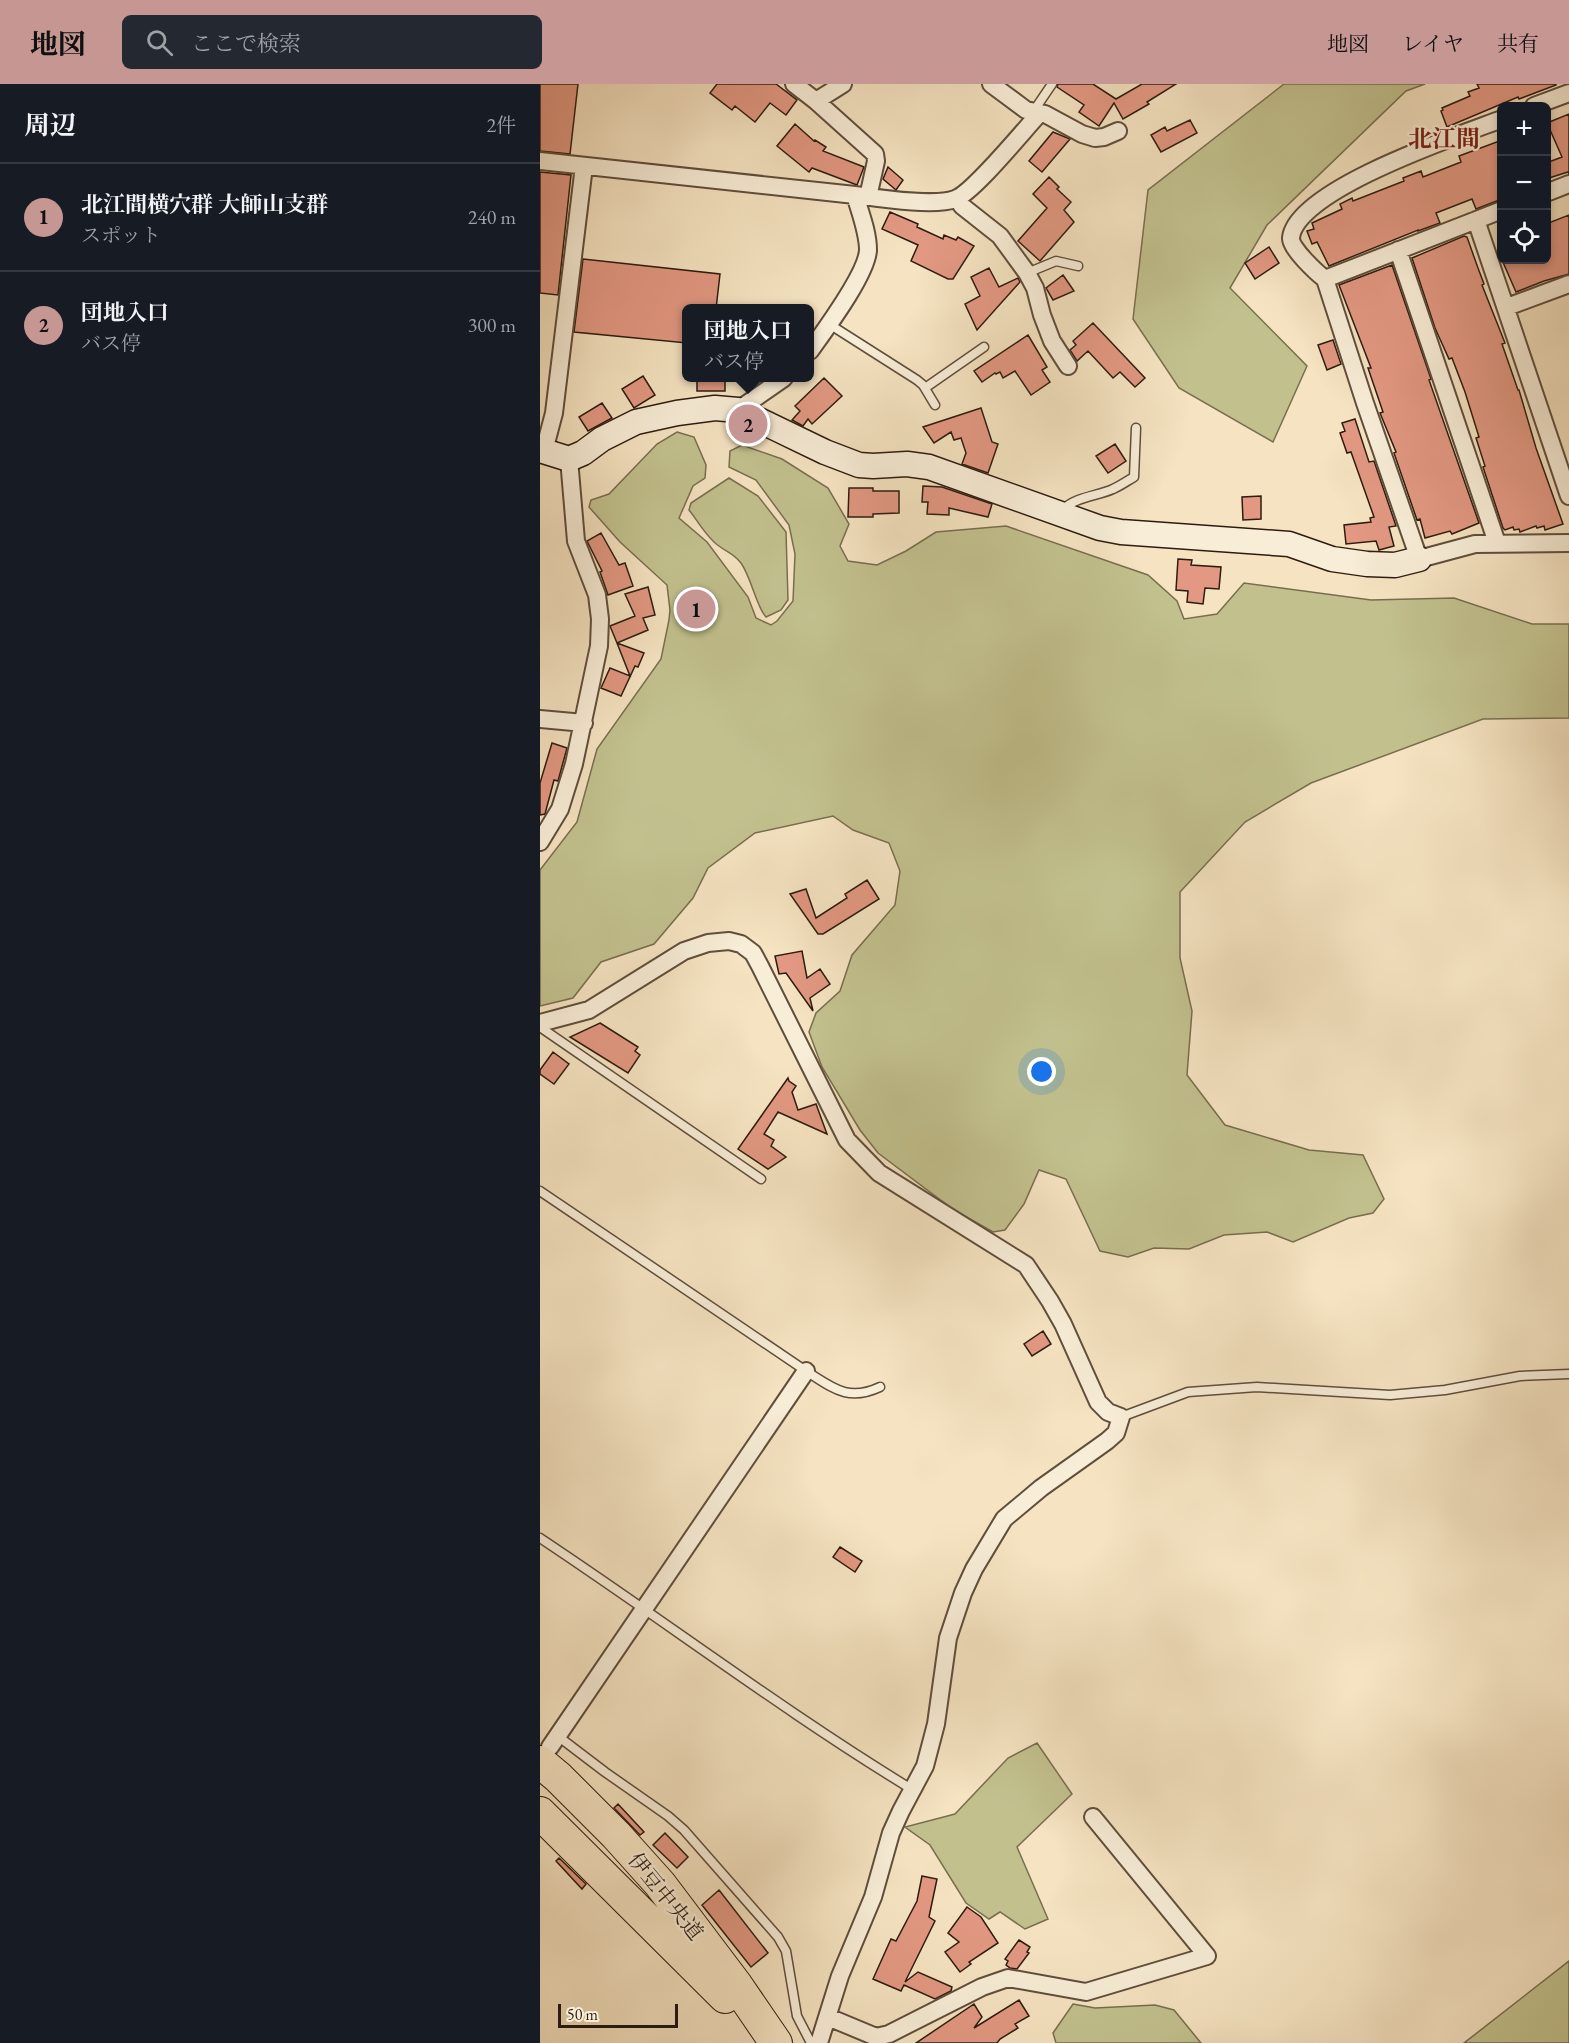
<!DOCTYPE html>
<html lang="ja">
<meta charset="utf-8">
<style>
:root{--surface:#171b24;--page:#242831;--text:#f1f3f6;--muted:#9ea1a6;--line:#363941;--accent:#c59692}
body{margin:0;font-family:"EB Garamond","Noto Serif JP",serif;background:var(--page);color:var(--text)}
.controls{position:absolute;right:18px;top:18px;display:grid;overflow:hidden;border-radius:9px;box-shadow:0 3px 9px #0003}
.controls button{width:54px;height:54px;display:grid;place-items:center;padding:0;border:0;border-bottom:2px solid var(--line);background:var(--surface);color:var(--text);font:30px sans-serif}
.scale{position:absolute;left:18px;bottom:15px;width:120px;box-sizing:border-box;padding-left:6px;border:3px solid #2e1c10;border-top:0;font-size:16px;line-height:21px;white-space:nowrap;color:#2e1c10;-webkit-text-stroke:4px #f8edd7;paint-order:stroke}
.you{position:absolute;left:502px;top:988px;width:21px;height:21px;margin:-15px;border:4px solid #fff;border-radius:50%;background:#1a73e8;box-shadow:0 0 0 9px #1a73e833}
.badge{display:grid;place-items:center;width:39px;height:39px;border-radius:50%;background:var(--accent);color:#111;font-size:20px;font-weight:700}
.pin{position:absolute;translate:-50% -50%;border:3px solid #fff;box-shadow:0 2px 6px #0006}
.popup{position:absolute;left:142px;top:220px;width:132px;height:78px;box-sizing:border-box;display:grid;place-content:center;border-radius:9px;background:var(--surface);filter:drop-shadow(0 2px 4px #0005);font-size:20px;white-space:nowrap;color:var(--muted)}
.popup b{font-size:22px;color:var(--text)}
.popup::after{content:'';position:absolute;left:50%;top:100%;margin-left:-12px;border:12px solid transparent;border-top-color:var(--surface)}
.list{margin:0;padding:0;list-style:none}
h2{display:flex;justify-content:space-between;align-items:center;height:78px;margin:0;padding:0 24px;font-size:26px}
h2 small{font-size:20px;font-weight:400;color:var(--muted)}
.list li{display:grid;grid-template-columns:39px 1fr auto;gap:18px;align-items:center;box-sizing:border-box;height:108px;padding:0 24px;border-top:2px solid var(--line)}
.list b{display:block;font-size:22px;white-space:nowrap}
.list p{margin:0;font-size:20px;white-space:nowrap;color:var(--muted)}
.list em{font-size:20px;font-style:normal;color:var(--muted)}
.icon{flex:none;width:33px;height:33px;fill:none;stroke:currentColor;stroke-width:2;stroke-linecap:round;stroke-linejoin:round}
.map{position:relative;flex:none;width:1029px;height:1959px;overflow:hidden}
header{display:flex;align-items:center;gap:36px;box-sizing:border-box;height:84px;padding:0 30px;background:var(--accent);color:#111}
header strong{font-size:28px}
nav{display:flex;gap:33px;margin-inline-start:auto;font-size:21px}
.search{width:420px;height:54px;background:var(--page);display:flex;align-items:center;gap:15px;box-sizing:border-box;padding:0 21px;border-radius:9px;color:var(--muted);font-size:22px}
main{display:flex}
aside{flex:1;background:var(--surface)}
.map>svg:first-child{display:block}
.green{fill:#c2c18e;stroke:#786e4f;stroke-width:1.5}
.building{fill:#e29882;stroke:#2e1c10;stroke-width:1.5}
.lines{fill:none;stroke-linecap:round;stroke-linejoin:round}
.lane-casing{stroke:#604e3c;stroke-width:11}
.street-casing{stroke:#604e3c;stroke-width:20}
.secondary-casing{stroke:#2e1c10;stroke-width:27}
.highway-casing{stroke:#2e1c10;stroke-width:34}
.lane{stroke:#f8edd7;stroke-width:8}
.street{stroke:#f8edd7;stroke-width:16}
.secondary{stroke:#f8edd7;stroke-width:24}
.highway{stroke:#f5e3c1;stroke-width:32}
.labels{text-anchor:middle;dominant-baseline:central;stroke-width:4.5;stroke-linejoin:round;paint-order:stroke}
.street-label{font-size:21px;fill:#2e1c10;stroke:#f8edd7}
.quarter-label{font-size:24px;font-weight:bold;fill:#7a1f14;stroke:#f8edd7}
</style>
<header>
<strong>地図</strong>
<div class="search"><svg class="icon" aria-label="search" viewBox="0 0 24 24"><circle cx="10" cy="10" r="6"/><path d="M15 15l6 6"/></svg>ここで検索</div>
<nav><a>地図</a><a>レイヤ</a><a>共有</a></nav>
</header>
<main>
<aside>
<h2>周辺<small>2件</small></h2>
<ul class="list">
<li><span class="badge">1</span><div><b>北江間横穴群 大師山支群</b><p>スポット</p></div><em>240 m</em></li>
<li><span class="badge">2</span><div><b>団地入口</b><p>バス停</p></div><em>300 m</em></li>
</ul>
</aside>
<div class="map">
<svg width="1029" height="1959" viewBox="0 0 1029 1959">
<rect width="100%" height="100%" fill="#f5e3c1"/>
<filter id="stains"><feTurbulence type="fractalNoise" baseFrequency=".00333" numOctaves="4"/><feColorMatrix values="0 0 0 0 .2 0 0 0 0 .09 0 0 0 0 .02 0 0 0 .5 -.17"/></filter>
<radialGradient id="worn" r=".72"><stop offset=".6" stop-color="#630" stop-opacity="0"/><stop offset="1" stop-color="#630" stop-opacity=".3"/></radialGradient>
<path class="green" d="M744 0H885L866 7 727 141 690 204 767 282 733 358 639 304 593 235 608 106Z
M137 348 154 353 166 381 165 394 153 402 139 434 167 458 208 513 216 534 231 541 237 537 253 517 255 470 249 441 216 396 189 383 190 367 202 361 242 375 288 404 309 440 300 462 308 477 337 481 366 467 396 448 466 442 608 491 637 517 644 535 677 530 704 499 831 516 914 514 992 540H1029V634L943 635 771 699 705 738 640 808V874L652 927 647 991 685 1041 769 1066 823 1071 844 1115 833 1129 809 1134 753 1158 727 1148 684 1151 649 1165 614 1164 588 1173 560 1167 526 1095 499 1086 484 1120 465 1146 453 1148 414 1126 338 1069 320 1046 282 983 269 948 276 929 300 907 312 871 355 821 360 787 349 759 313 746 293 732 215 749 168 784 153 814 114 860 61 878 33 914 0 922V786L37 738 57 665 121 575 129 536 130 526 127 501 80 458 49 423 51 416 69 410 117 360Z
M189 394 218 412 246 448 248 516 241 526 226 533C217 524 211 493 201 479 193 469 188 469 179 462 167 454 158 437 149 426L151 419Z
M497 1659 532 1710 477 1763 508 1835 485 1845 460 1828 449 1835 426 1819 390 1761 365 1743 415 1730 468 1674Z
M1029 1877V1959H924Z
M533 1920 555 1924 615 1921 634 1926 661 1959H516L513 1949Z"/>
<path class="building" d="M0 0H38L30 70 0 67Z
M177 0H236L257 16 246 31 230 19 215 38 195 22 192 26 170 9Z
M518 0H553L576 15 602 0H636L607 18 609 20 583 35 574 19 559 42 539 28 544 21 517 3Z
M937 0H1016V1L979 15 978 13 907 43 901 27 903 26 902 24 930 12 928 8 939 4Z
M1029 30V90L1028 88 1006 95V79L1022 73 1007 39Z
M650 36 657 49 621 68 611 51 625 43 627 47Z
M255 40 274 57 275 56 286 63 283 67 324 83 317 101 272 84 269 88 237 62Z
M513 48 530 55 502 88 489 77Z
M962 56V115L936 125 932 115 896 129 900 139 878 147V146L789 182 777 158 772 160 767 147 774 145 772 139 802 125 800 120 812 114 813 117 864 97 863 94 881 87 883 93 921 78 919 72Z
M348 83 363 96 356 106 343 95Z
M0 88 31 91 18 211 0 209Z
M509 93 519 103 517 105 531 118 524 126 534 138 500 177 478 157 507 124 493 110Z
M350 128 378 140 377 143 403 155 404 151 416 156 418 153 434 162 413 195H408L371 177 378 161 342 145Z
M1029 131V190L1004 197 976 208 962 176H1006V140Z
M924 152 927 153 938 184 944 200 942 201 965 259 962 260 978 306H979L996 364 1023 440 1005 446 1004 442 997 444 996 442 980 448 979 445 974 446 973 443 965 446 963 444 943 383 945 382 936 354 939 353 925 308 912 274 909 275 895 244 872 174Z
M729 163 739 179 715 195 705 179Z
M43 175 180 190 176 225H147V259L34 248Z
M852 181 891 295 889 296 939 439 912 450 910 447 885 454 880 435 877 436 854 369 856 368 840 329 843 328 828 284H831L799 201Z
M449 184 459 203 478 194 480 198 437 246 425 220 440 212 431 193Z
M523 191 534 207 513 216 506 204Z
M553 239 605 294 595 303 580 288 573 294 548 267 537 277 530 266 536 261 533 257Z
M488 251 507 283 502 286 510 298 491 311 475 287 463 294 460 288 456 290 455 289 442 298 434 287Z
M793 256 801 280 787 286 778 261Z
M103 292 115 311 94 324 82 305Z
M157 294H185V307H157Z
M284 294 302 312 272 340 268 335 263 342 252 336 260 327 255 322Z
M62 319 72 334 48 347 39 333Z
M441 324 452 358 458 360 448 389 422 380 426 369 421 354 414 356 411 348 394 359 383 343Z
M815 335 829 378 834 377 856 442 849 443 854 462 839 466 836 457 806 460 804 441 831 438 830 434 834 433 811 368 807 369 800 349 805 347 802 339Z
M575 360 586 377 568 389 556 372Z
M383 402 402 403 452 420 448 433 409 424V431L387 430 388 418H382Z
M309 404H333V407H359V429L333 430V433H308Z
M721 412V435L703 436 702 413Z
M61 449 79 481 85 479 93 502 68 511 60 488 62 487 47 457Z
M638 475 652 476 651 481 681 483 679 505 665 504 663 520 647 518 648 507 636 506Z
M108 503 115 531 103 534 108 546 77 559 70 542 95 532 85 510Z
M77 559 104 569 98 583 95 582 81 612 61 604 70 584 90 592Z
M12 659 27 664 18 697 14 696 5 730 0 731V699Z
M327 796 339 815 283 850H278L250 810 266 805 276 834 307 814 305 810Z
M262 867 267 894 280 885 290 900 270 914 273 927 246 889 239 890 235 872Z
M60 939 98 963 95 967 100 971 88 989 30 953Z
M13 968 29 980 14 1000 0 990V986Z
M248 994 249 997 256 1002 252 1008 258 1026 276 1020 287 1050 238 1028 224 1050 234 1056 231 1062 246 1073 228 1085 198 1065Z
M503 1247 511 1260 492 1272 484 1260Z
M300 1463 322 1477 315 1488 293 1473Z
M78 1720 104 1748 100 1751 74 1724Z
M125 1749 148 1773 137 1784 113 1761Z
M19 1774 46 1800 42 1805 16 1777Z
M382 1792 397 1795 389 1833 395 1837 365 1898 378 1888 412 1903 411 1907 395 1915 364 1901 361 1907 333 1895 351 1855 356 1857 377 1817Z
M179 1806 228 1869 211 1883 162 1821Z
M427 1823 441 1833 458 1859 429 1878 431 1880 420 1888 405 1868 419 1858 408 1849Z
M479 1856 490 1863 487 1868 489 1869 477 1885 470 1884 466 1881 468 1877 465 1875Z
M479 1916 489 1932 475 1940 478 1944 460 1955 457 1959H376L434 1920 442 1933 434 1944Z"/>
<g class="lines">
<g class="lane-casing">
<path id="lane" d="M493 28 512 0
M487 189 516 177 538 182
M289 240 377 296 383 301 395 321
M385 304 444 263
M523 426C534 413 558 412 573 405 580 402 587 397 594 393L596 344
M0 943 221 1095
M0 1107 266 1287C293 1304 308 1318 340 1303
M581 1333 648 1308 717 1303 850 1311 905 1306 980 1292 1029 1290
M0 1454C125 1537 245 1628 373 1706
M19 1653 65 1688 128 1732 144 1746 238 1853 246 1867 257 1932 271 1959"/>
</g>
<g class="street-casing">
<path id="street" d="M254 0 276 17 335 70 336 77 328 113
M451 0 486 26 505 30 542 50 555 54 564 53 578 47
M276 17 303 0
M994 22 1029 9
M962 35C920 51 755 106 751 154 750 164 777 189 785 195L825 319 879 475 935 460 1029 459
M0 77 315 111C320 128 328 148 328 166 327 190 285 246 270 267
M1006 109 1029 100
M315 111C338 114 394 123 415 115 433 109 483 47 499 30
M417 114 422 122 460 152 487 189 495 204 502 231 512 257 528 282
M936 136 1029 412
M858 166 957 459
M785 195 962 126
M967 223 1029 200
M198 326 244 294
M4 367 14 329 44 82
M0 635 44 639
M0 758 20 725 34 680 59 562 60 535 57 511 36 457 29 375
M0 939 49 926 144 867 168 859 189 857 201 860 213 869 220 882 307 1056 339 1089 486 1181 510 1217 523 1240 558 1318 568 1328 581 1333 576 1349 567 1357 501 1404 464 1435 434 1485 423 1509 408 1554 396 1640 385 1682 361 1727 351 1749 333 1813 300 1892 279 1959
M10 1663 266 1287
M288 1933 336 1953 349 1950 442 1903 468 1894 546 1908 667 1872 553 1733"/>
</g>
<g class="secondary-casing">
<path id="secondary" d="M0 366 29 375 43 369 62 355 96 338 137 329 175 324 198 326 285 368 319 381 333 382 367 380 389 383 560 444 581 448 749 460 792 475 827 480 855 481 879 475"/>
</g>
<g class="highway-casing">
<path id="highway" d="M0 1678 18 1693 76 1751 120 1800 197 1902 236 1959
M0 1729 185 1913"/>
</g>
<use href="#lane" class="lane"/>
<use href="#street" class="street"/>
<use href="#secondary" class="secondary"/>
<use href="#highway" class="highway"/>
</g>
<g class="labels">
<g class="street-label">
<text transform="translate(126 1812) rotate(51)">伊豆中央道</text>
</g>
<g class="quarter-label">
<text x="904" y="54">北江間</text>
</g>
</g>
<rect width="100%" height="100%" filter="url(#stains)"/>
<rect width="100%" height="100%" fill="url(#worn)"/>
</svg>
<div class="controls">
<button>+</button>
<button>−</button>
<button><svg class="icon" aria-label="locate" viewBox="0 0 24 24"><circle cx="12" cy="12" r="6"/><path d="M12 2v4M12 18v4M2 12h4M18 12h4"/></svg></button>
</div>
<div class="scale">50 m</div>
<div class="you"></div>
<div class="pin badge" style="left:156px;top:525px">1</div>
<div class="pin badge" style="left:208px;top:340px">2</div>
<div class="popup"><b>団地入口</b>バス停</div>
</div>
</main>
